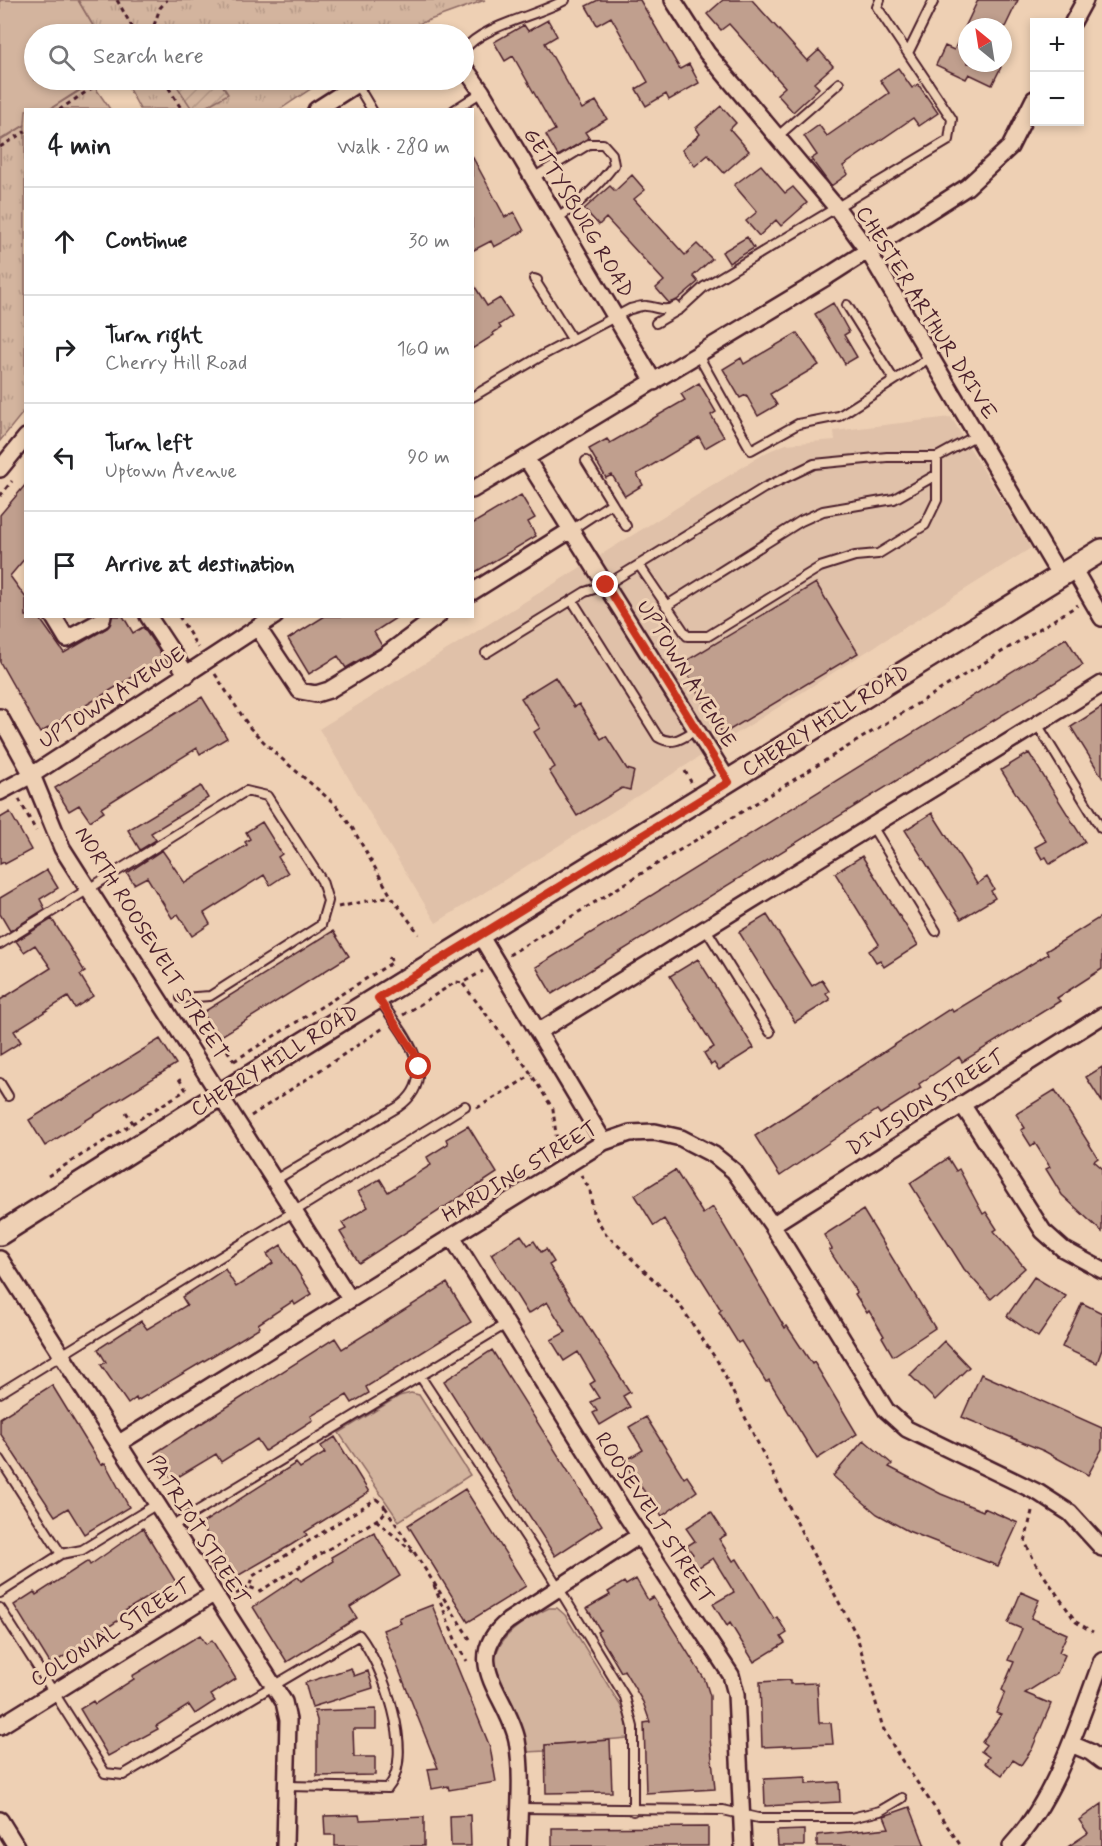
<!DOCTYPE html>
<meta charset="utf-8">
<style>
:root{--surface:#fff;--page:#f2f2f2;--text:#202124;--muted:#757577;--line:#e0e0e0}
body{margin:0;font-family:Mynerve,sans-serif;background:var(--page);color:var(--text)}
.controls{position:absolute;right:18px;top:18px;display:grid;overflow:hidden;border-radius:0px;box-shadow:0 3px 9px #0003}
.controls button{width:54px;height:54px;display:grid;place-items:center;padding:0;border:0;border-bottom:2px solid var(--line);background:var(--surface);color:var(--text);font:30px sans-serif}
.compass{position:absolute;left:958px;top:18px;width:54px;height:54px;border-radius:50%;background:var(--surface);box-shadow:0 3px 9px #0003;rotate:330deg}
.stop{position:absolute;width:18px;height:18px;margin:-14px;border:4px solid #c8321e;border-radius:50%;background:#fff}
.stop.end{background:#c8321e;border-color:#fff;box-shadow:0 2px 6px #0008}
.list{margin:0;padding:0;list-style:none}
h2{display:flex;justify-content:space-between;align-items:center;height:78px;margin:0;padding:0 24px;font-size:26px}
h2 small{font-size:20px;font-weight:400;color:var(--muted)}
.list li{display:grid;grid-template-columns:39px 1fr auto;gap:18px;align-items:center;box-sizing:border-box;height:108px;padding:0 24px;border-top:2px solid var(--line)}
.list b{display:block;font-size:22px;white-space:nowrap}
.list p{margin:0;font-size:20px;white-space:nowrap;color:var(--muted)}
.list em{font-size:20px;font-style:normal;color:var(--muted)}
.icon{flex:none;width:33px;height:33px;fill:none;stroke:currentColor;stroke-width:2;stroke-linecap:round;stroke-linejoin:round}
.map{position:relative;flex:none;width:1102px;height:1846px;overflow:hidden}
.search{position:absolute;background:var(--surface);box-shadow:0 3px 9px #0003;left:24px;top:24px;width:450px;height:66px;display:flex;align-items:center;gap:15px;box-sizing:border-box;padding:0 21px;border-radius:33px;color:var(--muted);font-size:22px}
.panel{position:absolute;background:var(--surface);box-shadow:0 3px 9px #0003;left:24px;top:108px;width:450px;height:510px;border-radius:0px}
.map>svg:first-child{display:block}
.built{fill:#e0c1a9}
.grass{fill:#d3b49e;stroke:#8e6a64;stroke-width:1.5}
.park{fill:url(#park-tufts);stroke:#8e6a64;stroke-width:1.5}
.garden{fill:url(#garden-furrows);stroke:#8e6a64;stroke-width:1.5}
.building{fill:#c09f8e;stroke:#4a1f2b;stroke-width:1.5}
.lines{fill:none;stroke-linecap:round;stroke-linejoin:round}
.lane-casing{stroke:#4a1f2b;stroke-width:12}
.street-casing{stroke:#4a1f2b;stroke-width:20}
.secondary-casing{stroke:#4a1f2b;stroke-width:26}
.path{stroke:#4a1f2b;stroke-width:3;stroke-dasharray:4.5 4.5;stroke-linecap:butt}
.lane{stroke:#eed0b4;stroke-width:8}
.street{stroke:#eed0b4;stroke-width:15}
.secondary{stroke:#eed0b4;stroke-width:21}
.route{stroke:#c8321e;stroke-width:8}
.labels{text-anchor:middle;dominant-baseline:central;stroke-width:6;stroke-linejoin:round;paint-order:stroke}
.street-label{font-size:21px;fill:#4a1f2b;stroke:#eed0b4}
</style>
<div class="map">
<svg width="1102" height="1846" viewBox="0 0 1102 1846">
<defs>
<pattern id="park-tufts" width="24" height="20" patternUnits="userSpaceOnUse" patternTransform="scale(1.5)"><rect width="24" height="20" fill="#d3b49e"/><path d="M3 7l-1-3M5 7V3M7 7l1-3M15 17l-1-3M17 17v-4M19 17l1-3" fill="none" stroke="#b79a88"/></pattern>
<pattern id="garden-furrows" width="10" height="10" patternUnits="userSpaceOnUse" patternTransform="scale(1.5)"><rect width="10" height="10" fill="#d3b49e"/><path d="M-1 1l2-2M0 10L10 0M9 11l2-2" fill="none" stroke="#b79a88"/></pattern>
</defs>
<rect width="100%" height="100%" fill="#eed0b4"/>
<filter id="ink" filterUnits="userSpaceOnUse"><feTurbulence type="fractalNoise" baseFrequency=".0167" numOctaves="2"/><feDisplacementMap in="SourceGraphic" scale="12" xChannelSelector="R" yChannelSelector="G"/><feConvolveMatrix kernelMatrix="1 2 1 2 8 2 1 2 1" color-interpolation-filters="sRGB"/></filter>
<g filter="url(#ink)">
<path class="built" d="M951 417 1031 548 436 923 319 729 767 452 786 444 835 440 834 431Z"/>
<path class="grass" d="M0 0H78L98 34H34V80H95L50 109 26 110 25 125 0 140Z
M411 1393 419 1395 470 1475 399 1521 339 1433 399 1396Z
M549 1608H557L565 1615 622 1708 626 1719 628 1738 545 1745V1751L527 1752C523 1732 518 1712 508 1695 504 1688 498 1683 496 1675 487 1642 523 1620 549 1608Z"/>
<path class="park" d="M78 0H485L391 34H98Z
M124 80H324L279 110 140 109Z
M92 83 110 109H50Z
M25 125V410L0 441V141Z"/>
<path class="garden" d="M173 80H219L228 94 202 109H192Z"/>
<path class="building" d="M598 0H640L680 69 689 64 699 83 669 100 666 94 646 106 636 89 648 82 611 17 597 25 586 6Z
M723 0H752L807 61 819 50 833 66 814 83 819 88 793 112 777 94 785 87 729 24 721 30 707 14Z
M978 0H1018L1005 27H967V63H994L1001 67 992 85 969 74 966 79 936 65 945 46 954 50Z
M548 20 557 36 545 43 582 109 596 101 607 119 585 132 589 138 558 156 546 135 555 130 513 56 505 61 494 42 524 25 528 31Z
M898 68 912 88 918 84 938 113 919 126 913 118 843 166 848 174 831 186 811 159 817 155 804 136 819 125 827 136 889 93 880 80Z
M721 106 736 123 730 129 749 151 724 173 708 155 695 166 682 150 700 134 696 128Z
M472 156 505 217 514 212 524 231 494 247 491 241 472 251Z
M761 165 785 193 793 187 807 203 781 226 776 220 759 236 746 221 757 212 734 185Z
M632 175 645 190 634 199 685 255 697 244 712 259 693 276 698 282 677 300 669 303 656 288 664 281 606 218 599 225 584 209 610 186 615 191Z
M747 237 754 248 729 263 722 252Z
M472 282 487 306 500 298 512 316 499 325 501 328 493 333 494 335 472 349Z
M833 303 849 332 844 335 857 357 845 364 815 314Z
M797 333 819 365 770 394 777 405 758 416 746 395 740 398 723 369 741 358 744 364Z
M699 383 716 412 711 415 724 437 705 448 699 437 637 474 643 485 625 496 612 475 606 478 589 449 607 439 610 443 685 400 681 394Z
M26 484V557L10 576 26 598V616H38L64 653 107 628 112 616H123L133 633 143 627 164 658 40 733 0 662V515Z
M521 495 535 518 528 522 536 536 472 574V524Z
M816 583 858 653 723 734 681 664Z
M325 616H399L374 632 382 646 378 649 346 668 338 656 309 674 288 639Z
M1066 638 1083 665 552 994 536 967Z
M555 677 574 707 579 704 601 739 606 736 627 769 634 771 630 790 622 788 577 816 549 771 555 767 534 732 540 728 521 698Z
M202 697 227 738 200 754 197 748 101 808 104 812 90 821 79 805 69 811 55 788Z
M1102 707V777L1071 727Z
M1029 753 1085 842 1050 864 1046 857 1042 859 1035 847 1046 841 1001 770Z
M201 786 208 798 151 833 156 840 140 850 128 830Z
M10 812 31 850 5 864 4 862 0 864V818Z
M932 813 977 884 987 877 994 889 991 891 995 898 961 919 905 830Z
M262 822 282 854 278 857 288 873 270 885 264 875 204 913 210 924 192 936 178 914 172 918 147 877 134 884 127 873 162 850 185 883 247 845 245 842 250 839 246 832Z
M862 856 918 945 884 967 880 960 876 962 869 951 879 944 835 873Z
M47 870 58 888 40 899 45 909 10 931 0 914V898Z
M767 915 812 986 822 980 829 991 826 993 830 1000 795 1022 739 932Z
M1102 916V969L1057 998 1060 1001 962 1062 959 1057 919 1084 921 1088 880 1114 877 1110 780 1176 755 1136 951 1008 953 1012 1048 954 1046 951Z
M52 919 85 972 80 975 93 996 75 1008 68 997 14 1031 21 1042 0 1055V1000L51 968 35 945 24 952 16 941Z
M333 931 349 956 218 1038 202 1013Z
M698 959 754 1048 719 1070 714 1063 711 1065 704 1053 714 1047 670 976Z
M160 1039 176 1064 45 1146 29 1120Z
M1102 1067V1102L1086 1077Z
M1055 1090 1098 1158 1094 1161 1102 1168V1232L1062 1195 1046 1169 1050 1167 1035 1143 1031 1146 1021 1130 1025 1128 1016 1114Z
M468 1126 497 1173 359 1263 340 1232 346 1229 342 1223 368 1207 358 1192 380 1179 388 1192 431 1165 427 1157 448 1144 446 1139Z
M948 1158 956 1171 959 1169 983 1214 986 1212 997 1229 994 1231 1025 1268 991 1299 964 1269 910 1183Z
M675 1170 703 1214 713 1207 785 1328 787 1326 812 1364 814 1362 857 1434 817 1459 769 1380 766 1382 741 1341 738 1343 719 1312 721 1310 664 1219 654 1226 635 1195Z
M863 1210 935 1328 893 1356 882 1337 884 1336 869 1311 867 1313 855 1294 857 1293 829 1250 832 1249 824 1235Z
M521 1235 528 1245 534 1241 541 1252 546 1249 554 1262 549 1265 630 1392 623 1396 630 1407 600 1425 593 1413 597 1411 591 1402 599 1398 590 1384 595 1381 578 1352 564 1361 551 1340 566 1332 547 1302 528 1314 491 1254Z
M281 1245 312 1294 295 1305 293 1301 258 1324 260 1327 244 1337 137 1401 136 1398 128 1404 101 1365 106 1362 98 1349 141 1321 147 1329 187 1305 182 1297 225 1269 236 1287 273 1263 267 1254Z
M1034 1277 1066 1296 1038 1337 1007 1316Z
M447 1283 471 1322 366 1387 369 1393 352 1403 347 1395 311 1416 313 1420 265 1451 257 1439 221 1462 216 1454 173 1480 155 1453 335 1338 342 1349Z
M1082 1303 1102 1313V1349L1097 1363 1062 1347Z
M944 1341 969 1367 935 1400 910 1375Z
M492 1350 602 1525 555 1556 444 1381Z
M981 1374 1102 1428V1449L1088 1475 1044 1451 962 1417Z
M52 1385 101 1465 105 1463 129 1507 84 1534 68 1508 55 1516 0 1433V1418Z
M646 1417 684 1478 687 1476 697 1491 662 1516 623 1462 643 1450 629 1427Z
M335 1437 369 1492 305 1532 307 1535 291 1545 234 1578 201 1524 296 1463 300 1468 325 1453 321 1446Z
M864 1440 892 1464 889 1467 941 1494 983 1511 984 1508 1018 1523 998 1566 908 1531 877 1514 833 1476Z
M465 1489 526 1586 468 1622 408 1525Z
M711 1512 726 1535 719 1539 733 1561 737 1559 774 1619 777 1617 787 1633 781 1637 785 1643 754 1662 730 1623 727 1626 713 1604 734 1592 713 1558 696 1569 689 1557 693 1554 687 1546 695 1541 686 1528Z
M143 1528 177 1584 157 1597 154 1593 120 1614 122 1618 51 1665 14 1605 34 1592 36 1595 88 1561 90 1565Z
M374 1532 400 1576 350 1607 357 1618 287 1662 253 1607 298 1577 301 1581 333 1561 331 1557Z
M636 1579 648 1600 653 1597 705 1680 710 1696V1738L715 1789 646 1793 644 1723 650 1722 643 1702 624 1670 621 1672 611 1655 597 1632 600 1630 587 1608 610 1595 608 1592 624 1582 626 1585Z
M1021 1592 1039 1600 1031 1618 1067 1634 1059 1652 1065 1655 1057 1673 1025 1693 1051 1704 1032 1749 1021 1765 1013 1760 1002 1775 985 1763 989 1757 981 1751 986 1745 982 1742 1001 1715 996 1713 1005 1692 1002 1690 1014 1662 1008 1660 1022 1629 1008 1623Z
M432 1605 490 1747 496 1782 449 1790 448 1786 432 1789 428 1769 438 1768 383 1630 401 1623 399 1618Z
M200 1635 206 1644 212 1640 236 1679 211 1695 215 1701 195 1714 189 1705 156 1726 158 1729 108 1756 80 1709 93 1701 95 1704 134 1679 132 1676Z
M351 1668 354 1676 368 1671 373 1688 312 1707 305 1683Z
M790 1680V1684L817 1683 819 1723H831L833 1744 762 1747 760 1682Z
M376 1709V1729H353L354 1757H375V1775L317 1776V1720L314 1711Z
M610 1740 612 1792 546 1793 545 1745Z
M806 1777V1784L839 1782 840 1802 765 1806 764 1779Z
M1102 1804V1846H1069L1088 1833 1079 1820Z
M910 1807 925 1846H817V1835L889 1828 884 1816Z
M359 1815 360 1820 424 1817V1846H335V1835H325L324 1816Z
M470 1815 471 1846H451L450 1816Z
M708 1827V1846H552V1828Z
M804 1830V1846H778L777 1831Z"/>
<g class="lines">
<g class="lane-casing">
<path id="lane" d="M464 50C483 25 537 16 565 0
M908 53 934 0
M356 83 372 110
M454 110 482 92
M778 136 839 83
M533 178 589 144H603L612 154 614 165C598 186 578 205 556 219
M537 280 534 279 572 339
M847 305 894 380
M656 323 680 309 704 287 949 140 952 119 877 7 880 0
M698 355 751 450 798 424 839 416 931 357
M472 397 543 355 630 309C635 308 642 305 646 306 658 307 664 313 676 306
M612 503 626 526
M571 530 612 503 586 461
M639 565 687 636H708L820 567 855 556 878 554 925 525 937 500V457
M572 600 658 737C673 746 682 738 696 730
M666 606 801 521 823 511 894 499 936 475
M486 653 585 592 606 585 764 488 814 464 887 457H937L977 435
M1037 724 1101 828
M872 826 936 931
M706 929 770 1032
M0 944 246 791 267 796 322 881 328 901 321 925 210 996 181 998
M0 1083 8 1096
M275 1180 398 1107C444 1075 400 1031 379 999
M420 1376 547 1569 625 1697 633 1727V1811
M0 1393 465 1106
M0 1459 61 1554
M171 1527 506 1324
M0 1593 61 1554 82 1550 157 1504
M0 1608 105 1773 123 1775 359 1635C383 1666 416 1754 388 1788L286 1786
M519 1808 723 1810 758 1818H851L880 1811 902 1798"/>
</g>
<g class="street-casing">
<path id="street" d="M673 0 707 53 836 207 868 251 1060 576
M1073 22 1085 0
M464 67 482 92 654 382
M316 110 363 80
M526 458 828 276 967 187 1010 147 1034 99
M0 469 26 437
M472 490 526 458 729 782
M1073 568 1102 618
M472 592 571 530
M53 616 67 639 102 620 103 616
M148 616 187 675
M258 628 300 691 316 694 329 690 383 657 438 616
M0 717 32 775 62 848 350 1299
M0 792 32 775 275 616
M480 935 604 1142
M538 1032 1102 684
M962 1104 1043 1231 1063 1249 1102 1270
M772 1225 1102 1016
M452 1237 626 1515 731 1675 736 1694 743 1846
M0 1259 284 1702 288 1720 285 1846
M119 1443 604 1142 630 1133 655 1132 681 1138 714 1155 734 1171 772 1225 886 1410 907 1429 1039 1493 1070 1513 1102 1548
M0 1726 213 1594
M1071 1744 1090 1752 1102 1761
M0 1820 16 1846
M518 1846C519 1811 523 1774 517 1740 508 1696 459 1660 508 1621L640 1535
M1011 1846C1056 1798 1079 1721 1102 1660"/>
</g>
<g class="secondary-casing">
<path id="secondary" d="M0 1234 197 1109 1102 550"/>
</g>
<path class="path" d="M117 0 136 34
M151 34 160 8 167 0
M164 80 182 110
M59 110 104 80
M0 147 26 131
M0 496 12 481
M179 616 198 648
M215 674 250 728 276 754 335 804 353 829 391 896 419 934
M685 771 691 782
M19 799 36 831
M338 907 391 896
M509 955 1078 605
M463 984 528 1069 553 1109 556 1135 564 1149
M403 1015 456 982 462 983 483 971
M227 1050 234 1061
M234 1061 393 962 387 955
M179 1079 186 1090
M477 1108 532 1075
M126 1112 133 1123
M251 1116 385 1027
M581 1175 590 1190 593 1213 606 1234 679 1304 718 1362 804 1537 857 1636 883 1728 899 1756 961 1846
M48 1176 186 1090
M376 1499 384 1505 385 1512 381 1517 260 1591 249 1587 253 1576Z
M385 1507 470 1639
M1032 1511 1025 1542 1036 1564 1076 1622 1093 1632
M376 1520 413 1552
M434 1585 458 1647 467 1661
M236 1594 249 1587"/>
<use href="#lane" class="lane"/>
<use href="#street" class="street"/>
<use href="#secondary" class="secondary"/>
</g>
</g>
<g class="lines" filter="url(#ink)">
<path class="route" d="M419 1067 414 1052 378 998 729 782 606 585"/>
</g>
<g class="labels">
<g class="street-label">
<text transform="translate(578 213) rotate(59)">GETTYSBURG ROAD</text>
<text transform="translate(926 313) rotate(58)">CHESTER ARTHUR DRIVE</text>
<text transform="translate(686 674) rotate(58)">UPTOWN AVENUE</text>
<text transform="translate(112 698) rotate(-33)">UPTOWN AVENUE</text>
<text transform="translate(826 721) rotate(-32)">CHERRY HILL ROAD</text>
<text transform="translate(151 943) rotate(58)">NORTH ROOSEVELT STREET</text>
<text transform="translate(275 1061) rotate(-32)">CHERRY HILL ROAD</text>
<text transform="translate(926 1103) rotate(-32)">DIVISION STREET</text>
<text transform="translate(520 1172) rotate(-31)">HARDING STREET</text>
<text transform="translate(654 1518) rotate(57)">ROOSEVELT STREET</text>
<text transform="translate(198 1530) rotate(58)">PATRIOT STREET</text>
<text transform="translate(111 1633) rotate(-32)">COLONIAL STREET</text>
</g>
</g>
</svg>
<div class="controls">
<button>+</button>
<button>−</button>
</div>
<svg class="compass" viewBox="-18 -18 36 36"><path d="M0-13l5 13h-10z" fill="#e53935"/><path d="M0 13l5-13h-10z" fill="#757577"/></svg>
<div class="stop" style="left:419px;top:1067px"></div>
<div class="stop end" style="left:606px;top:585px"></div>
<div class="search"><svg class="icon" aria-label="search" viewBox="0 0 24 24"><circle cx="10" cy="10" r="6"/><path d="M15 15l6 6"/></svg>Search here</div>
<section class="panel">
<h2>4 min<small>Walk · 280 m</small></h2>
<ul class="list">
<li><svg class="icon" aria-label="ahead" viewBox="0 0 24 24"><path d="M12 20V5M6 11l6-6 6 6"/></svg><div><b>Continue</b></div><em>30 m</em></li>
<li><svg class="icon" aria-label="right" viewBox="0 0 24 24"><path d="M7 20v-9h11M14 6l5 5-5 5"/></svg><div><b>Turn right</b><p>Cherry Hill Road</p></div><em>160 m</em></li>
<li><svg class="icon" aria-label="left" viewBox="0 0 24 24"><path d="M17 20v-9H6M10 6l-5 5 5 5"/></svg><div><b>Turn left</b><p>Uptown Avenue</p></div><em>90 m</em></li>
<li><svg class="icon" aria-label="arrive" viewBox="0 0 24 24"><path d="M6 21V4h12l-3 4 3 4H6"/></svg><div><b>Arrive at destination</b></div></li>
</ul>
</section>
</div>
